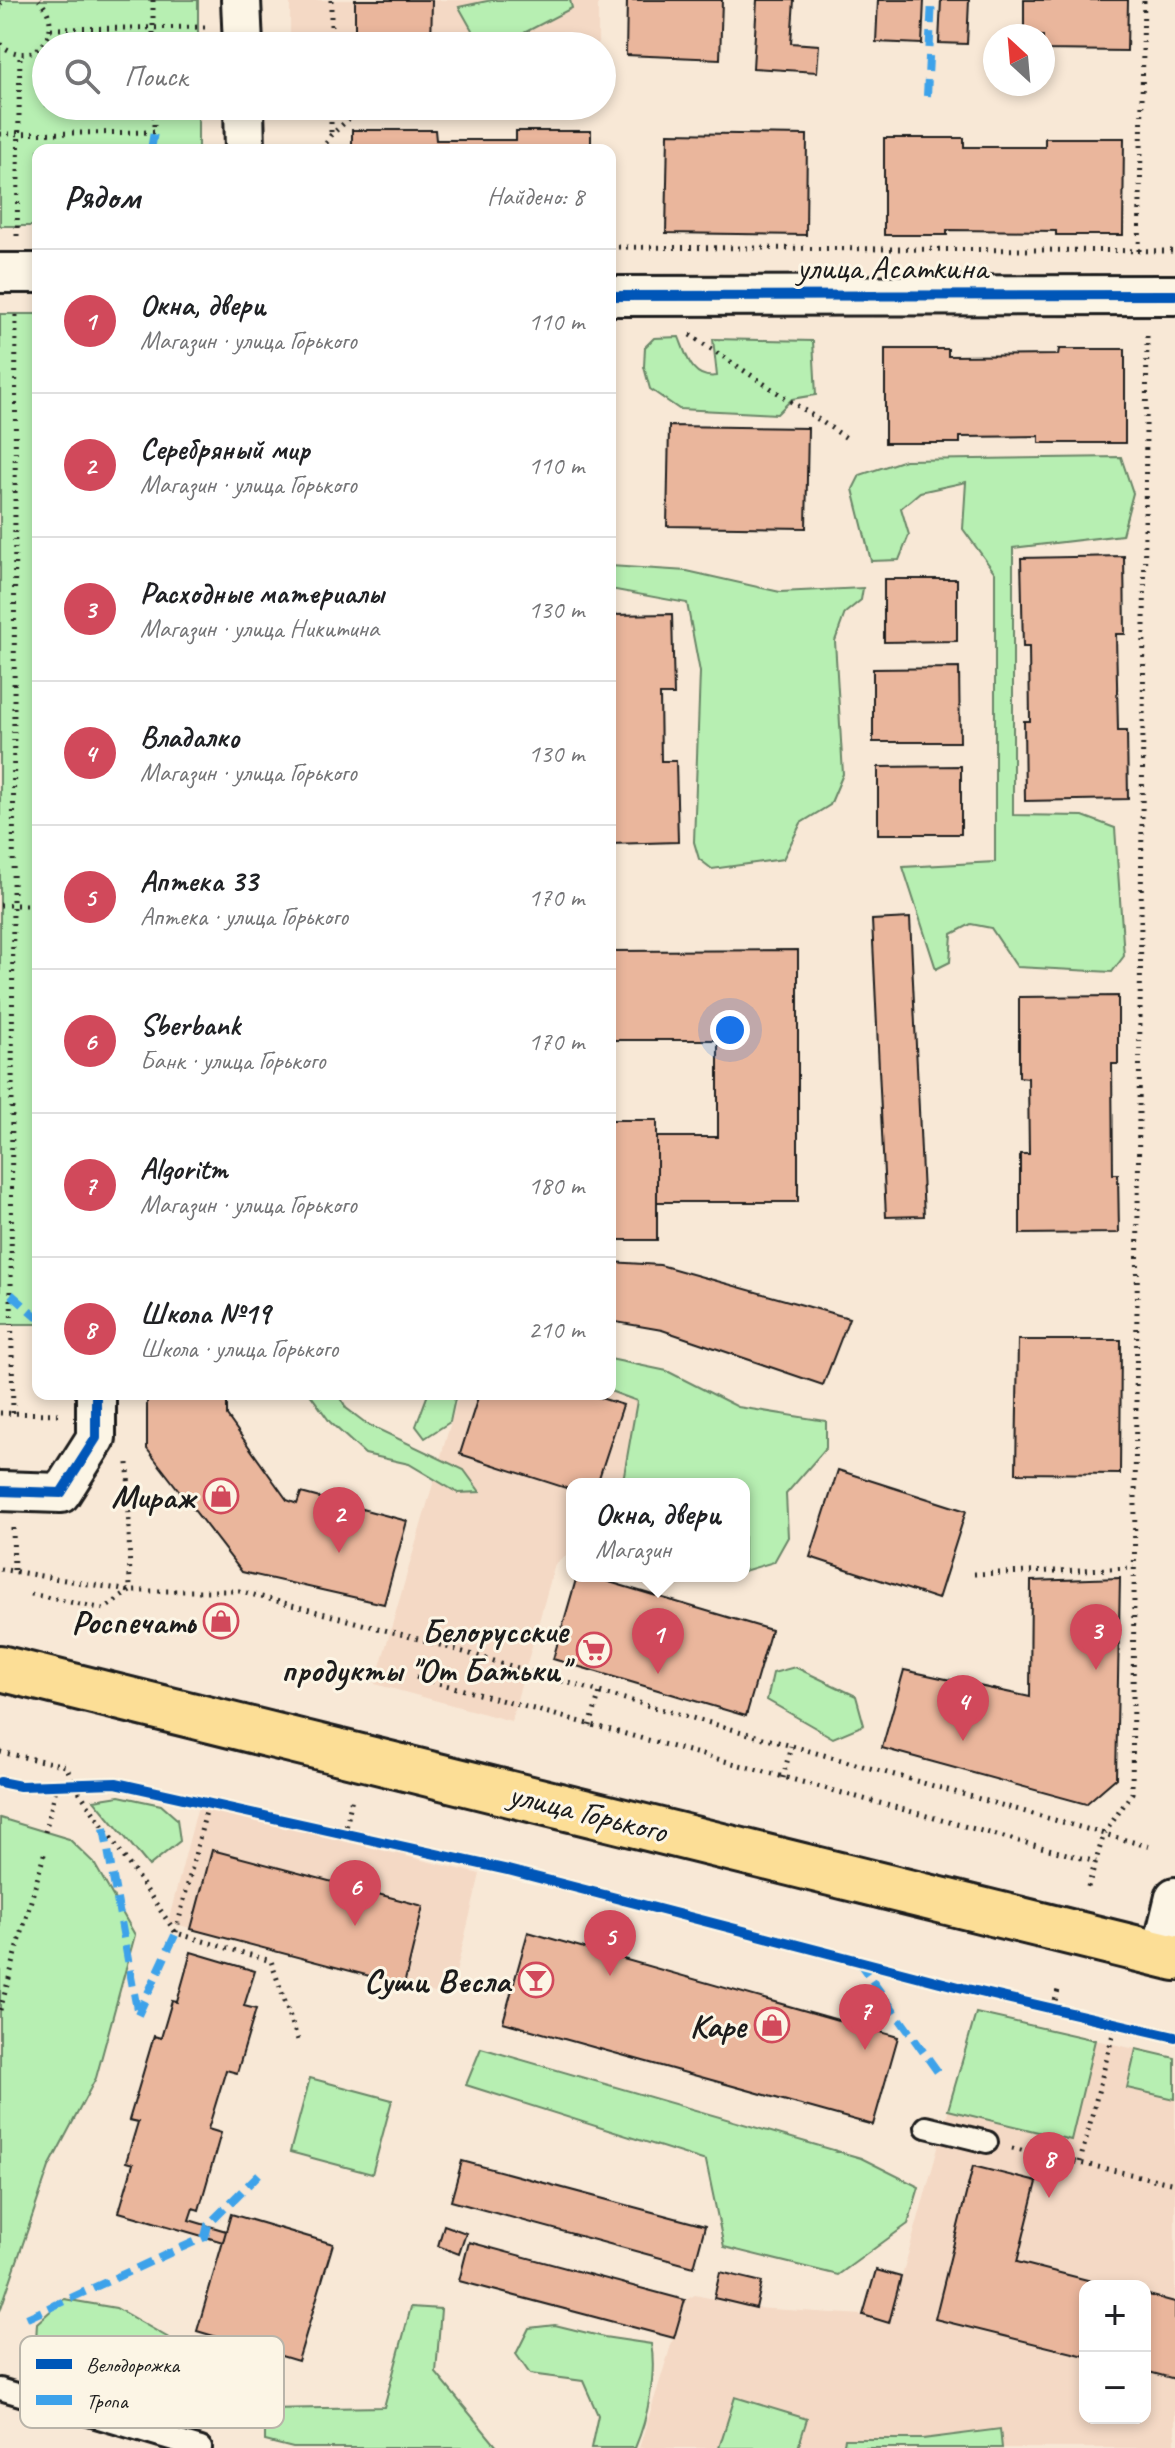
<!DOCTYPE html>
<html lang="ru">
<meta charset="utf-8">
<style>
:root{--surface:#fff;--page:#f6f6f6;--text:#202124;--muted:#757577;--line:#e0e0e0;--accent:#d1495b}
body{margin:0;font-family:Caveat,sans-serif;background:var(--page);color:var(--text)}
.controls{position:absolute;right:24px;bottom:24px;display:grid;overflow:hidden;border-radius:16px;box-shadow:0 4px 12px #0003}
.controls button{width:72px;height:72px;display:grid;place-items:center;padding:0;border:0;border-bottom:2px solid var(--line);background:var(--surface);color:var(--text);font:40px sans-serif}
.compass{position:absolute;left:983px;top:24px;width:72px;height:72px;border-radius:50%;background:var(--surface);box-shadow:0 4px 12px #0003;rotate:334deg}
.you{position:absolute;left:730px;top:1030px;width:28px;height:28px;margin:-20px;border:6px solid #fff;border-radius:50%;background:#1a73e8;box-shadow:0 0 0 12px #1a73e833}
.badge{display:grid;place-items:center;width:52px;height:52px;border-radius:50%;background:var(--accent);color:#fff;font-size:26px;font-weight:700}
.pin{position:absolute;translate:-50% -66px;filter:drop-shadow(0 2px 4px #0008)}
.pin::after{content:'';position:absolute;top:42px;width:28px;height:24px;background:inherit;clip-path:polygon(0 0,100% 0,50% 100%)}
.popup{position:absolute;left:566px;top:1478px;width:184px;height:104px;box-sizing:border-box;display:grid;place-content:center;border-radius:16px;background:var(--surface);filter:drop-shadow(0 2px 6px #0005);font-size:26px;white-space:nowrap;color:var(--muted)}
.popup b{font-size:30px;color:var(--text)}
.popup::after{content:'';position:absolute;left:50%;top:100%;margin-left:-16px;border:16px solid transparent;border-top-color:var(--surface)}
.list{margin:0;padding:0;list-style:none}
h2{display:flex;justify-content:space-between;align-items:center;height:104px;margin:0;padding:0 32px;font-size:34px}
h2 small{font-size:26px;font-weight:400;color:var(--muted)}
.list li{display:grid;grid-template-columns:52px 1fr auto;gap:24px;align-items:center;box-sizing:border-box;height:144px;padding:0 32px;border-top:2px solid var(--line)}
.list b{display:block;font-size:30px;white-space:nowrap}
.list p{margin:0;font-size:26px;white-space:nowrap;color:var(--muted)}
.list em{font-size:26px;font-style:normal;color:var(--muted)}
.icon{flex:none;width:44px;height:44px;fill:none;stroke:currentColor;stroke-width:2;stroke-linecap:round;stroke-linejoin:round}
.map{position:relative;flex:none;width:1175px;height:2448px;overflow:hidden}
.search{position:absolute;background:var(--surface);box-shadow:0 4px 12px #0003;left:32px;top:32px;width:584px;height:88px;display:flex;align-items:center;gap:20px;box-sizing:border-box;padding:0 28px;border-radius:44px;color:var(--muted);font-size:30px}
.panel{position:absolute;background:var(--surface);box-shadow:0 4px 12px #0003;left:32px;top:144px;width:584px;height:1256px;border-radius:16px}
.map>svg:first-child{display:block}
.built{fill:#f4d9c5;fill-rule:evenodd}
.green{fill:#b7efb2;stroke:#6a8667;stroke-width:2}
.building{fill:#eab69c;stroke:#1c1c1c;stroke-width:2}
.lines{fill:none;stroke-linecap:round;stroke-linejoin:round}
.lane-casing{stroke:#1c1c1c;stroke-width:26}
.street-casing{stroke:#1c1c1c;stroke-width:44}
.primary-casing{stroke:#1c1c1c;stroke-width:50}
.path{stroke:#1c1c1c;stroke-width:5;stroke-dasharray:2 6;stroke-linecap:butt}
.lane{stroke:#fcf5e5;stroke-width:20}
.street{stroke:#fcf5e5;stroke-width:38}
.primary{stroke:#fcde96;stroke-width:44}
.quiet{stroke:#3da2ea;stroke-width:8;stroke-dasharray:16 8;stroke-linecap:butt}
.cycleway-casing{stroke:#fcf5e5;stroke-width:15}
.cycleway{stroke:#0057b8;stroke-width:10}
.labels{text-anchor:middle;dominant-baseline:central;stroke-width:6;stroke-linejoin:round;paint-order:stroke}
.street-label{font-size:34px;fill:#1c1c1c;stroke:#fcf5e5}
.poi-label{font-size:34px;font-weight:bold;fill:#1c1c1c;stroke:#fcf5e5;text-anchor:end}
.key{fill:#fcf5e5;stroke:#b9b4a9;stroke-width:2}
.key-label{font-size:22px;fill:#1c1c1c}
</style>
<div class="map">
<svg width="1175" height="2448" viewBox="0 0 1175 2448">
<rect width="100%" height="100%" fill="#f8e8d6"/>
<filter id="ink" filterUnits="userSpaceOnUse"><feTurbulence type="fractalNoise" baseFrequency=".0125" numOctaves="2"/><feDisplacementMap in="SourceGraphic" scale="16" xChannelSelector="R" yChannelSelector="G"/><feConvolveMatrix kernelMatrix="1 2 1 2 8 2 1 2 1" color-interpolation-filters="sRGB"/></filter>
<g filter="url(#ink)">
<path class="built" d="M290 0H598V46H290Z
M610 1376 652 1389 623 1484H572V1552L555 1564 511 1721 375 1684 459 1394H610Z
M198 1806 480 1874 450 1997 168 1922Z
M976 2013 1175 2058V2448H639L685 2300 695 2295 756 2308 863 2315 889 2322ZM1085 2286H1145V2418H1085Z"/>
<path class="green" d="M0 0H198V46H46V106H198V150H38V226H0Z
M492 0H570L572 8 499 46 477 39 459 7Z
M0 314H38V1324H0Z
M679 337C687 357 692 380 717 376L713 339 813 341 816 395 792 399 777 414 679 409 650 389 644 367 645 347 654 338Z
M1121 457 1133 493 1122 535 1013 548V815L1083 816 1115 828 1124 956 1112 972 1017 967 991 928 971 924 952 934 950 962 936 969 903 867 995 862V573L963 529 966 482 920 492 901 508 909 535 899 560 871 561 853 489 860 475 905 460Z
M610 566 687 571 780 592 863 588 861 600 845 613 835 641 843 774 830 805 801 823 783 859 712 869 699 859 694 842 700 672 687 603 610 589Z
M610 1359 667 1371 738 1407 826 1421V1448L786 1494 788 1537 774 1562 744 1571V1484H619L624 1475 637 1401 610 1391Z
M310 1394H339L346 1408 367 1424 464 1470 480 1492 458 1493 409 1464 365 1454 330 1422Z
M428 1394H456L450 1422 425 1438 416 1426Z
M795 1667 856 1696 864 1725 833 1738 767 1700 773 1673Z
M119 1796 161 1805 177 1819 180 1841 149 1866 94 1800Z
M0 1818 69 1839 94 1863 135 1935 96 2078 49 2167 0 2311Z
M976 2013 1095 2040 1071 2140 948 2110Z
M481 2048 861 2158 919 2187 908 2224 838 2275 724 2247 706 2161 466 2085Z
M1136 2049 1175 2058V2099L1127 2088Z
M310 2078 392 2100 372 2174 290 2152Z
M64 2299 116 2308 181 2345 194 2363 193 2393 178 2394 132 2376 35 2358 37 2323Z
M411 2307 441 2309 436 2373 498 2448H293L265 2441V2409L384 2407Z
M555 2325 604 2337 651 2344C657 2375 647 2420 635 2448H591L598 2415 583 2381 530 2374 516 2354 529 2328Z
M735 2397 807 2419 798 2448H719Z
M1000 2429 1002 2448H843L845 2439H923Z"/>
<path class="building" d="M355 0H432L431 46H355Z
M627 0H722L720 59 626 55Z
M757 0H794L791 43 819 45 817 72 753 68Z
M878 0H924L922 44 876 42Z
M941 0H969L967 44 939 43Z
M1024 0H1128L1127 51 1043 50V36H1024Z
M352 130H435L436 140H516V131H591V150H352Z
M668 133 807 135 806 235 666 233Z
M884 138H964V147H1045V138H1124L1123 235H1056V231L947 230V235H884Z
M885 349H948V356L1058 355 1059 349H1125V443H1039V436L960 437V443H885Z
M669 426 808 428 806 528 667 526Z
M1124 556 1125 634H1116L1118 731H1127L1128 799 1025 801 1024 721H1030L1029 647H1023L1021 558Z
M884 579H957V641L884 642Z
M672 614 674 695H660L661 761H676L678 842 610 844V615Z
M959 668 960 742H873V669Z
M961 766V834H878V767Z
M910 918 924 1216 886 1217 872 920Z
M798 950V1202H657V1137H718V1040H610V951Z
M1118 996V1064H1112L1113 1174H1118L1119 1233 1020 1234V1154H1029L1028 1078 1019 1077V997Z
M610 1120H657V1240H610Z
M610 1262 660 1265 849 1318 823 1385 662 1330 610 1321Z
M1018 1340H1121L1120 1474 1016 1473Z
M147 1394H227V1416L287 1500 297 1504 301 1493 407 1521 384 1604 242 1572 147 1449Z
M479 1394H588L623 1405 597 1484H572V1490L460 1454Z
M838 1470 966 1511 938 1599 810 1557Z
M577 1576H589L771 1630 746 1716 553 1659Z
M1120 1578 1116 1778 1086 1804 882 1748 904 1670 1030 1697 1031 1581Z
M207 1620a14 14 0 1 1 28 0a14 14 0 1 1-28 0Z
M212 1850 423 1906 404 1985 191 1929Z
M528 1932 898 2037 873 2125 503 2022Z
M191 1952 255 1971 244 2006 256 2009 237 2073 226 2070 208 2129 221 2133 199 2210 193 2208 189 2220 226 2231 223 2242 119 2212 133 2164 126 2162 138 2122 129 2120 154 2036 161 2038 172 2001 177 2002Z
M462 2161 705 2226 694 2267 451 2201Z
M973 2166 1037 2182 1017 2262 1111 2286H1085V2356L935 2319Z
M231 2214 333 2244 298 2361 197 2331Z
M444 2225 466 2233 459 2254 438 2246Z
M469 2242 685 2300 674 2338 459 2281Z
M876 2270 901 2277 889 2323 863 2315Z
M720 2272 762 2282 756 2308 714 2298Z
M1145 2294 1175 2302V2379L1145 2371Z"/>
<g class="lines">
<g class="lane-casing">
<path id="lane" d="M926 2127 987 2142
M0 2389 201 2448"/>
</g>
<g class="street-casing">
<path id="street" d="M241 0 243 46
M244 106 245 150
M0 273H38
M610 296 1175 295
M0 1491 61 1493 96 1438V1394
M1161 1955 1175 1897"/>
</g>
<g class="primary-casing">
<path id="primary" d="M0 1668 1175 1958"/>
</g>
<path class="path" d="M153 0V46
M331 0V46
M0 4 4 0
M51 29 206 27
M0 44C32 72 69 32 39 0
M331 106V134
M0 134 154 132V106
M322 150 331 135 363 106
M17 236 20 53
M610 247 1175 251
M1139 251 1144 0
M690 335 848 439
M0 905H38
M0 1413 59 1414
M13 1413 11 1294 16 310
M13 1528 14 1571
M0 1569 130 1591H239L426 1641 600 1692 1154 1848
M974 1574 1134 1568
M31 1594 104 1609 130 1591 128 1463
M416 1677 1096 1862
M590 1726 600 1692
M0 1752 66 1766 74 1784 176 1933 271 1961 299 2043
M783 1778 791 1746
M45 1832 57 1785
M345 1834 352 1797
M1088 1887 1104 1834 1132 1793 1147 334
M176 1932 208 1803
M1053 2008 1058 1990
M0 2010 45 1851
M1012 2148 1175 2184
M1080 2162 1116 2022"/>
<use href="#lane" class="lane"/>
<use href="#street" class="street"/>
<use href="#primary" class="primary"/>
<path class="quiet" d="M927 96 932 0
M151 150 154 132
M11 1294 38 1318
M104 1828 138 2015
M858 1961 940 2075
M138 2015 176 1933
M27 2318 205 2237 208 2225 262 2171"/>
<g class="cycleway-casing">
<path id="cycleway" d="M610 296 1175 295
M0 1491 61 1493 96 1438V1394
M0 1782 20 1786 116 1783 508 1870 963 1988 1175 2037"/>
</g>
<use href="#cycleway" class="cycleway"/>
</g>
</g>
<defs>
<g id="shop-ring" transform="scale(1.8)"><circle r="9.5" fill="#fcf5e5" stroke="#d1495b" stroke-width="1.5"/><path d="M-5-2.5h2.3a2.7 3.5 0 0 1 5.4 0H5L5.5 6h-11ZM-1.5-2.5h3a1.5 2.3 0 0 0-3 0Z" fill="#d1495b"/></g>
<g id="supermarket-ring" transform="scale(1.8)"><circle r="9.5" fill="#fcf5e5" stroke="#d1495b" stroke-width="1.5"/><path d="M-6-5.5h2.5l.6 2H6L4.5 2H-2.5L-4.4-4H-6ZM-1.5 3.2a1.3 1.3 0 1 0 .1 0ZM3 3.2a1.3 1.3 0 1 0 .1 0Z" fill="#d1495b"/></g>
<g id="bar-ring" transform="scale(1.8)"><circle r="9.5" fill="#fcf5e5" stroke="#d1495b" stroke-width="1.5"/><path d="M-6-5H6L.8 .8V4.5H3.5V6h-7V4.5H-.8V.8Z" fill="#d1495b"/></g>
</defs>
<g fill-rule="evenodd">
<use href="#shop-ring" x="221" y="1496"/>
<use href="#shop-ring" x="221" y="1621"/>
<use href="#supermarket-ring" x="594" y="1650"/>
<use href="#bar-ring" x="536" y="1980"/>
<use href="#shop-ring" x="772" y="2025"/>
</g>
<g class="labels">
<g class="street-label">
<text x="892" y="267">улица Асаткина</text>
<text transform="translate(588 1812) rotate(14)">улица Горького</text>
</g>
<g class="poi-label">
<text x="195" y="1496">Мираж</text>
<text x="195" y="1621">Роспечать</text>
<text x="568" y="1630">Белорусские<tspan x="568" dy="39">продукты "От Батьки"</tspan></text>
<text x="510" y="1980">Суши Весла</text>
<text x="746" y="2025">Каре</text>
</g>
</g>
<rect x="20" y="2336" width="264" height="92" rx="12" class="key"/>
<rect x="36" y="2359" width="36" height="10" fill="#0057b8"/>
<rect x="36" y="2395" width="36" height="10" fill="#3da2ea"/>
<g class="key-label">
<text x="86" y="2372">Велодорожка</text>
<text x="86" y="2408">Тропа</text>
</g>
</svg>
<div class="controls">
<button>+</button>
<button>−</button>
</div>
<svg class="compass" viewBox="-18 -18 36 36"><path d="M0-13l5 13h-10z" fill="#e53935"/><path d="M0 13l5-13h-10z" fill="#757577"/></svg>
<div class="you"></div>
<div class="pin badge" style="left:658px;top:1674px">1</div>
<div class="popup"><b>Окна, двери</b>Магазин</div>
<div class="pin badge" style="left:339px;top:1553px">2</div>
<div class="pin badge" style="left:1096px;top:1670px">3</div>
<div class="pin badge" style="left:963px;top:1741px">4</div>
<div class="pin badge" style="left:610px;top:1976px">5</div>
<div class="pin badge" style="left:355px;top:1926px">6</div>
<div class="pin badge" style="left:865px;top:2050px">7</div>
<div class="pin badge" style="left:1049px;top:2198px">8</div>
<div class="search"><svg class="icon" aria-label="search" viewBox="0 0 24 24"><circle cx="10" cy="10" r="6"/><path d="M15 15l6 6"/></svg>Поиск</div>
<section class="panel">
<h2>Рядом<small>Найдено: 8</small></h2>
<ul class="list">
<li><span class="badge">1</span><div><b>Окна, двери</b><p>Магазин · улица Горького</p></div><em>110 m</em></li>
<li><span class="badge">2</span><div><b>Серебряный мир</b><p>Магазин · улица Горького</p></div><em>110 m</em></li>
<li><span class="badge">3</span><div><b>Расходные материалы</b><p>Магазин · улица Никитина</p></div><em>130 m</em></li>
<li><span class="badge">4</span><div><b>Владалко</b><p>Магазин · улица Горького</p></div><em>130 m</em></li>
<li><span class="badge">5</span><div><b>Аптека 33</b><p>Аптека · улица Горького</p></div><em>170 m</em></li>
<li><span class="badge">6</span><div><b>Sberbank</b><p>Банк · улица Горького</p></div><em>170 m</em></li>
<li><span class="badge">7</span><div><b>Algoritm</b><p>Магазин · улица Горького</p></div><em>180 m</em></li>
<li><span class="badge">8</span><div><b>Школа №19</b><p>Школа · улица Горького</p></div><em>210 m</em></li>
</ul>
</section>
</div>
